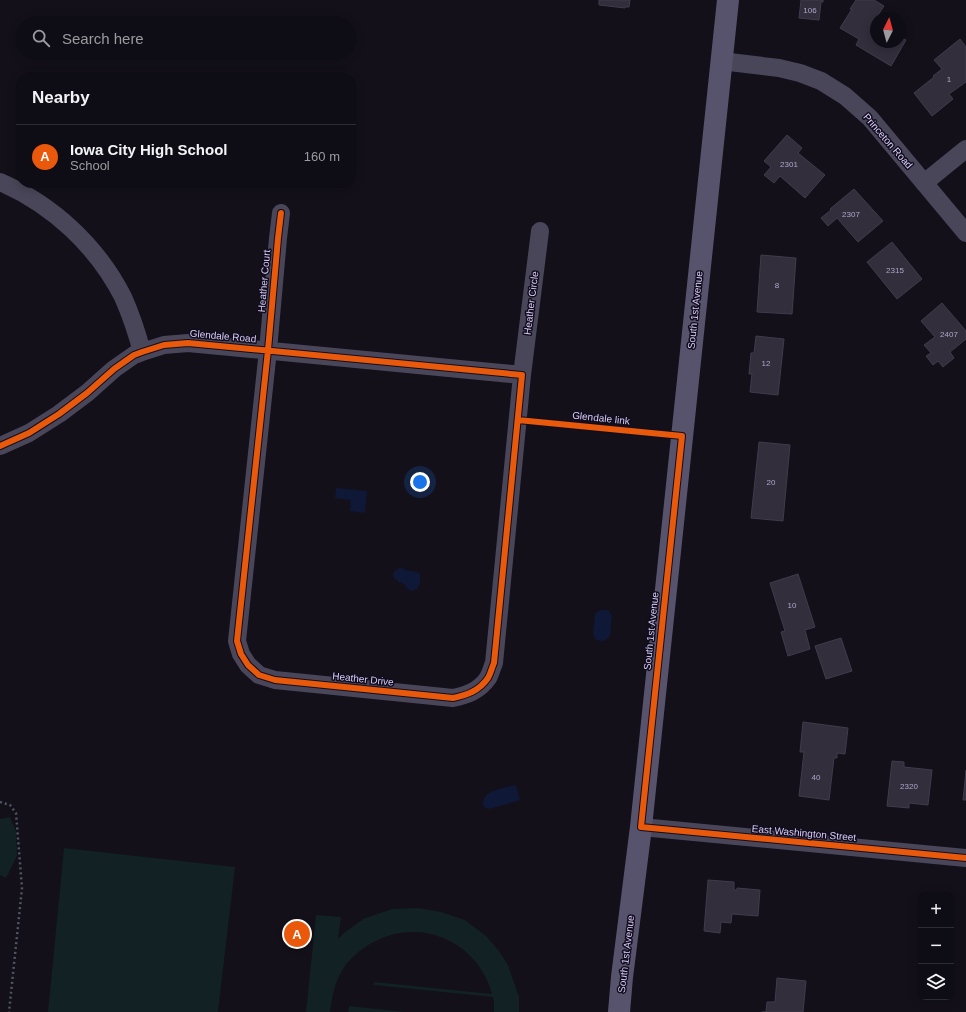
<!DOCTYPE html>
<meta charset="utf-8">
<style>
:root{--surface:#0e0c14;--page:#1c1a22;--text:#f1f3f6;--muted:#9b9ba0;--line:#2e2c34;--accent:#ea580c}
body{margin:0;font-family:Arial,sans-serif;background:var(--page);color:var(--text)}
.controls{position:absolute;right:12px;bottom:12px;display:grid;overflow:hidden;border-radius:8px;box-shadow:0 2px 10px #0003}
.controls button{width:36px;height:36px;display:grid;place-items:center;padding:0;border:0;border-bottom:1px solid var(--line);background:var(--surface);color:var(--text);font:20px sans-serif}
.compass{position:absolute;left:870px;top:12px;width:36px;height:36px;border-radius:50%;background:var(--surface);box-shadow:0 2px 10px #0003;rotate:6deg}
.you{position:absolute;left:420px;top:482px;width:14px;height:14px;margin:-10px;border:3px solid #fff;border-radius:50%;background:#1a73e8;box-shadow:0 0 0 6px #1a73e833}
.badge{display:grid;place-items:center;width:26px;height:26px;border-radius:50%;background:var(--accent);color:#fff;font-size:13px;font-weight:700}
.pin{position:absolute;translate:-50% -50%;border:2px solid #fff;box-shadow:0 1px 4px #0006}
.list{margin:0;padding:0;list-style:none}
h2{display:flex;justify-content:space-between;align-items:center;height:52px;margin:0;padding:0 16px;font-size:17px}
h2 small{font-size:13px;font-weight:400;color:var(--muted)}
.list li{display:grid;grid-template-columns:26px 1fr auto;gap:12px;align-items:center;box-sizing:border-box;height:64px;padding:0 16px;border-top:1px solid var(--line)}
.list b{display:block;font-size:15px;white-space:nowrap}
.list p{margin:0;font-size:13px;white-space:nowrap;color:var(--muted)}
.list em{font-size:13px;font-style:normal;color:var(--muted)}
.icon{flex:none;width:22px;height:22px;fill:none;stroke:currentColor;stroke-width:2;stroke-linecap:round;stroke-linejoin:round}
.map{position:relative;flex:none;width:966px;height:1012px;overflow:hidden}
.search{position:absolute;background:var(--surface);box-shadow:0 2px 10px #0003;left:16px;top:16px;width:340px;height:44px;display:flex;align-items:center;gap:10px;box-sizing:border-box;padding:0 14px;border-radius:22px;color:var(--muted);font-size:15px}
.panel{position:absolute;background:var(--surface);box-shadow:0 2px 10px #0003;left:16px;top:72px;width:340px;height:116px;border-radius:16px}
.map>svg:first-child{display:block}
.green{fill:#112124}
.water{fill:#0f1837}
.building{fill:#322e3c;stroke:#413b4d}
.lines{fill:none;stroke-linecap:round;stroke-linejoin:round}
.path{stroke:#4e5765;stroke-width:2.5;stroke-dasharray:2 3;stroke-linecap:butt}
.minor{stroke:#494659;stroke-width:18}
.secondary{stroke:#58536c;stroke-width:22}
.cycleway-casing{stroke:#120d1d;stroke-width:8}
.cycleway{stroke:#e8590c;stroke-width:6}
.labels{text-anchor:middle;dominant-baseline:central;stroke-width:3;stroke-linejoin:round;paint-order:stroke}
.number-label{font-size:8px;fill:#afa5ca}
.street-label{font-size:10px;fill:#d9cdfa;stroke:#120d1d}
</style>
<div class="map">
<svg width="966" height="1012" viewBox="0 0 966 1012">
<rect width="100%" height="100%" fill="#13101a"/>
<path class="green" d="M10 817 16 831 17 856 6 878 0 875V819Z
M64 848 235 867 218 1012H48Z
M418 908 441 912 465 920 486 936 499 951 508 965 519 997V1012H494V1002L493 997 374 985V982L492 994C488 978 479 964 467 953 453 940 433 932 414 932 388 931 357 947 343 969 335 982 332 996 330 1012H306L316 915 341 917 338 939 344 933 363 919 392 909Z
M349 1006 405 1012H348Z"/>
<path class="water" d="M336 488 367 491 365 513 350 511 351 500 335 498Z
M403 567V569C409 572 415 570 420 574V583L417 589 411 591C407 589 406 587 404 584 401 582 398 582 395 579 389 573 398 568 403 567Z
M600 610H608L612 615 610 636 604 641 596 640 593 634 595 614Z
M516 785 520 800 489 809C485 808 483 807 483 802 483 800 486 795 488 794 491 790 510 786 516 785Z"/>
<path class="building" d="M599 0H630L629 7H625V8L599 5Z
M801 0H823V2H821L819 20 799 18Z
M856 0H874L884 6 874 21 876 23V42H900V37L906 40 891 66 856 45 859 39 840 28 852 9H850Z
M960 39 966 47V82L949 94 953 99 932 116 914 93 934 77 933 76 942 69 934 60Z
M787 135 802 148 798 153 825 175 805 198 780 176 774 183 764 175 771 167 764 161Z
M854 189 883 221 858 242 837 218 828 226 821 218 831 210 830 209Z
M892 242 922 279 897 299 867 262Z
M761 255 796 258 792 314 757 312Z
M942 303 966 331V339L950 352 954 358 943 367 938 361 933 365 926 356 931 353 924 345 935 337 921 321Z
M756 336 784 339 778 395 750 392 752 374H749L751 353H754Z
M759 442 790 445 783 521 751 518Z
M798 574 815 627 805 630 810 649 788 656 781 632 785 631 770 583Z
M841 638 852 671 826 679 815 646Z
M803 722 848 728 845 754 837 753V758H834L829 800 799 796 804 752H800Z
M892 761 904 762V767L932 770 928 805 909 803V808L887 806Z
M966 770V800H963Z
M708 880 734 882V890H737V888L760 890 758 916 732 914 731 923 721 922 720 933 704 931Z
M777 978 806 981 803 1012H762H766L767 1002H775Z"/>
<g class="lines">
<path class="path" d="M0 802 10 805 16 813 22 888 9 1012"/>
<path class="minor" d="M721 61 779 68 800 73 821 81 845 96 870 118 966 233
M0 182C53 205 97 246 123 297 131 315 137 333 142 352
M924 183 966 149
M281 213 278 238 276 261 268 350 237 641 241 654 248 665 259 675 275 680 453 698C467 695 479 691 488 678 491 673 492 667 494 663L522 375 540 231
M0 446 29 433 59 414 87 393 114 369 134 355 142 352 164 345 188 343 522 375
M641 827 966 858"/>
<path class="secondary" d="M619 1012 622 977 641 827 728 0"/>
<g class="cycleway-casing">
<path id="cycleway" d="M518 420 682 436 641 827 966 858
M0 446 29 433 59 414 87 393 114 369 134 355 142 352 164 345 188 343 522 375 494 663C492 667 491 673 488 678 479 691 467 695 453 698L275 680 259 675 248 665 241 654 237 641 268 350 276 261 278 238 281 213"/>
</g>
<use href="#cycleway" class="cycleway"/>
</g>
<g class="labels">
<g class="number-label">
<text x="810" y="10">106</text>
<text x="949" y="79">1</text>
<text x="789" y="164">2301</text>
<text x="851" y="214">2307</text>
<text x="895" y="270">2315</text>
<text x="777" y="285">8</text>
<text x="949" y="334">2407</text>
<text x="766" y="363">12</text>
<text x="771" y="482">20</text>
<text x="792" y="605">10</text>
<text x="816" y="777">40</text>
<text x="909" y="786">2320</text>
</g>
<g class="street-label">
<text transform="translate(888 141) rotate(49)">Princeton Road</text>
<text transform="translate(264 281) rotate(-85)">Heather Court</text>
<text transform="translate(531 303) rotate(-83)">Heather Circle</text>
<text transform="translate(695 310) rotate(-84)">South 1st Avenue</text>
<text transform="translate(223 336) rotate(5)">Glendale Road</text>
<text transform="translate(601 418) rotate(6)">Glendale link</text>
<text transform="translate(651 631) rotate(-84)">South 1st Avenue</text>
<text transform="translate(363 679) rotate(6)">Heather Drive</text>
<text transform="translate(804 833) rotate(5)">East Washington Street</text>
<text transform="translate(626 954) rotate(-83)">South 1st Avenue</text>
</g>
</g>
</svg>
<div class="controls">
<button>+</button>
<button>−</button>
<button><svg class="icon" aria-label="layers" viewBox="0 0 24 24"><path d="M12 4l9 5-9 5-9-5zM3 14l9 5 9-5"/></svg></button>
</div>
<svg class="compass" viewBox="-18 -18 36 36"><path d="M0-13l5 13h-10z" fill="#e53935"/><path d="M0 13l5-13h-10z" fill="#9b9ba0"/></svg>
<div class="you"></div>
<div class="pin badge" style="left:297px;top:934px">A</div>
<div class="search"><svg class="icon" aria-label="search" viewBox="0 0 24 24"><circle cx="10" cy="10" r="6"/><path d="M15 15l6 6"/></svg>Search here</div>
<section class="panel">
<h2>Nearby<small></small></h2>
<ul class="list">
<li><span class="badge">A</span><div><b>Iowa City High School</b><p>School</p></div><em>160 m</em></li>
</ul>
</section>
</div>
